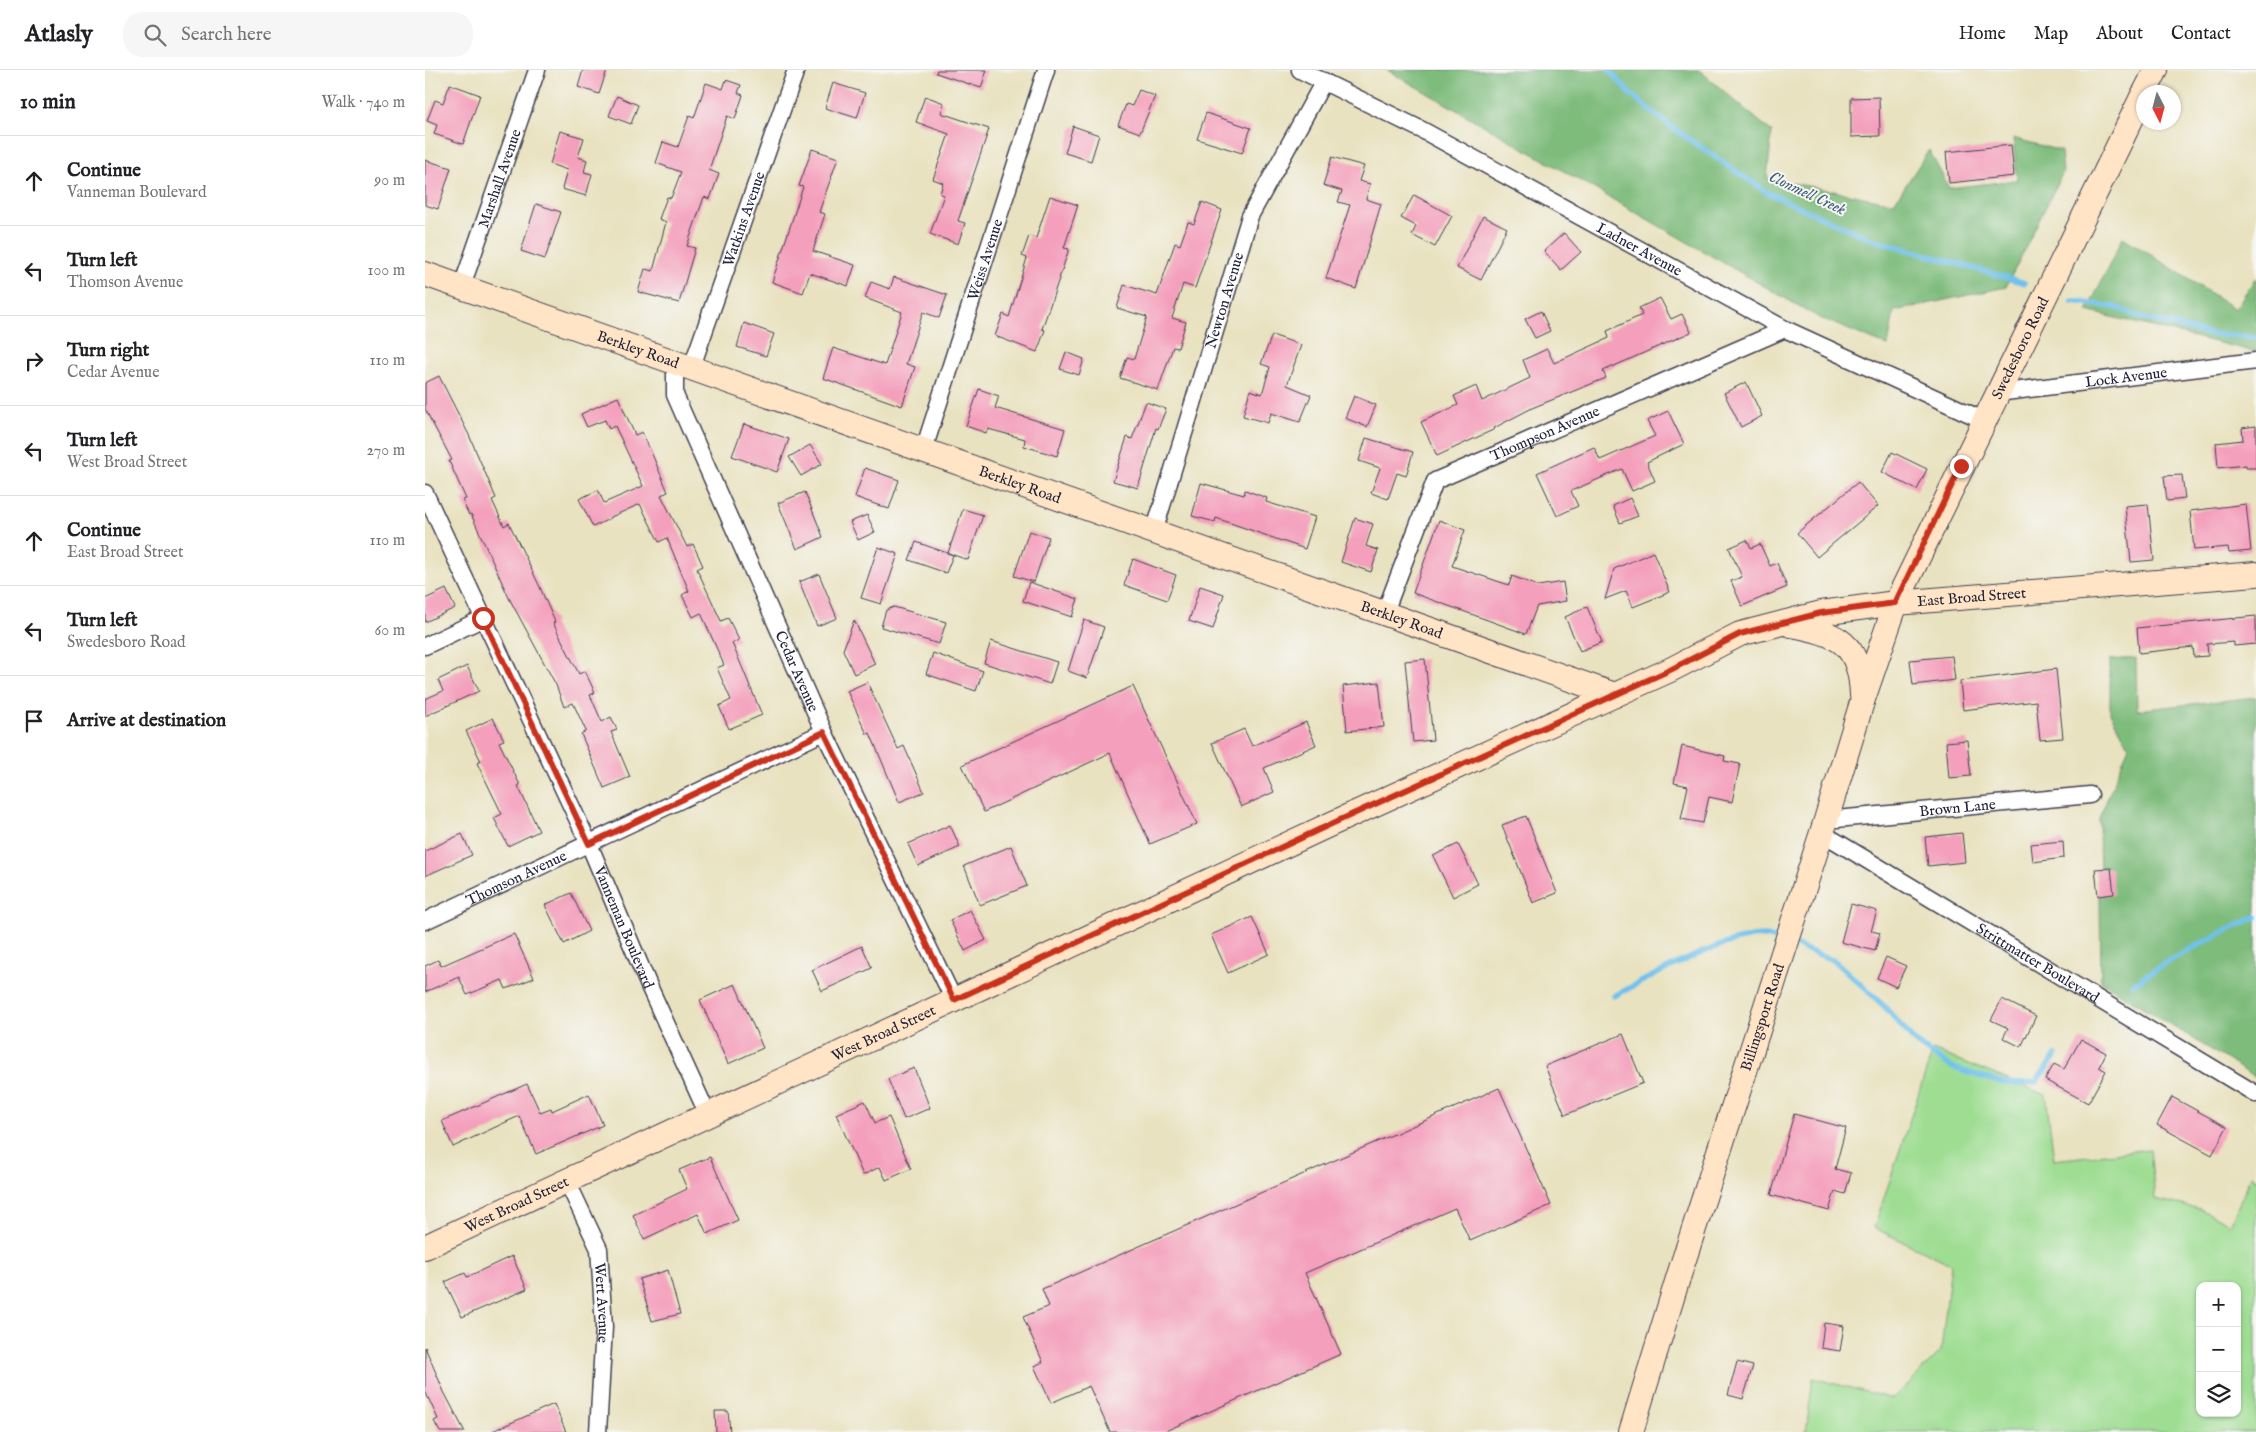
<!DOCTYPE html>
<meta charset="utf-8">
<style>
:root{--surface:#fff;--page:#f6f6f6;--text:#202124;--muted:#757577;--line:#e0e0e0}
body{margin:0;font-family:"IM FELL English",serif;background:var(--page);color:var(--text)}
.controls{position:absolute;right:15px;bottom:15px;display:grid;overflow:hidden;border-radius:10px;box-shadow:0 1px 4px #0004}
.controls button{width:45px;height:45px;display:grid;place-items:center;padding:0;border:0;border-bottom:1px solid var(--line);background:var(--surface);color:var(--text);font:25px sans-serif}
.compass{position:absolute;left:1711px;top:15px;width:45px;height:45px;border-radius:50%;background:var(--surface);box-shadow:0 1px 4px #0004;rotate:174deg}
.stop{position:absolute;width:15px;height:15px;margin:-11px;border:4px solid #c8321e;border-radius:50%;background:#fff}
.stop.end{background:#c8321e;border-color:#fff;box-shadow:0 1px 5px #0008}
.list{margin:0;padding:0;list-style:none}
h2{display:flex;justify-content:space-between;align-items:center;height:65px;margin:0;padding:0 20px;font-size:21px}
h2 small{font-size:16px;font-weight:400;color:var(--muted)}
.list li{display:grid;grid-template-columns:32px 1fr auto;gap:15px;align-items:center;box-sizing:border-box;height:90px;padding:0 20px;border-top:1px solid var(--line)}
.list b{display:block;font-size:19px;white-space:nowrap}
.list p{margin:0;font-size:16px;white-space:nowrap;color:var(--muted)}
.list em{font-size:16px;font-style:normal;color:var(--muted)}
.icon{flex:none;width:28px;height:28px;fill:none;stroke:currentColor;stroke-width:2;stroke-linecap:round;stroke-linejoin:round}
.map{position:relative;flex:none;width:1831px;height:1362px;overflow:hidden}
header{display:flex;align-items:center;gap:30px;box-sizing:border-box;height:70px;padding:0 25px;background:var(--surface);border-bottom:1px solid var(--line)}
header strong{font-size:24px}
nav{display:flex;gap:28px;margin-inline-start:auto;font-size:18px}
.search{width:350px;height:45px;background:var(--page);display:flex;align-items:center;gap:12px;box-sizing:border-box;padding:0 18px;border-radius:20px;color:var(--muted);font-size:19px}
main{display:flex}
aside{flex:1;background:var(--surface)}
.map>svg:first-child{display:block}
.green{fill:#9edd92;stroke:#608066;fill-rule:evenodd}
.forest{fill:#7ebc7c;stroke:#506f5c}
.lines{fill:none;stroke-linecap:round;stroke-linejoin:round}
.stream{stroke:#6fc1eb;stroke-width:5.5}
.building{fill:#f49fbb}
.street-casing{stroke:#403f4f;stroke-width:19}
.secondary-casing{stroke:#403f4f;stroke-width:26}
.street{stroke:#fff;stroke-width:16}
.secondary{stroke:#ffe4c6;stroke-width:24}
.route{stroke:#c8321e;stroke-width:6}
.labels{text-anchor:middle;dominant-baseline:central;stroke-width:4;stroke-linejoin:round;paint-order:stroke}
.street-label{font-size:15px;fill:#22223b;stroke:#f6f6f2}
.water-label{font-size:16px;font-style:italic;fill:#3d5a79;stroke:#f6f6f2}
</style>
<header>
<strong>Atlasly</strong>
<div class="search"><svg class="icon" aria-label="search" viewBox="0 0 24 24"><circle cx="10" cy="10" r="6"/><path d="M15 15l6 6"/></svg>Search here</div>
<nav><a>Home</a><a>Map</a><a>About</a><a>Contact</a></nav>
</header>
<main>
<aside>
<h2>10 min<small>Walk · 740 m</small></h2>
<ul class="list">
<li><svg class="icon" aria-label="ahead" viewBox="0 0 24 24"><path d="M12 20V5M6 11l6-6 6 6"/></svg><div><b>Continue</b><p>Vanneman Boulevard</p></div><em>90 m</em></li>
<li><svg class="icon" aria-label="left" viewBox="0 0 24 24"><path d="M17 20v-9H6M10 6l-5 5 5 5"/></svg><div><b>Turn left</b><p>Thomson Avenue</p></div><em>100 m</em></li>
<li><svg class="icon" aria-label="right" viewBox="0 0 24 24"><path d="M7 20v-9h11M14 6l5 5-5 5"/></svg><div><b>Turn right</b><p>Cedar Avenue</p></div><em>110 m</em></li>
<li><svg class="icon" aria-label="left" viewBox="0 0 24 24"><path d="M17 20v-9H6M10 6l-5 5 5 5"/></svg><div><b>Turn left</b><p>West Broad Street</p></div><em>270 m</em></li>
<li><svg class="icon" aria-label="ahead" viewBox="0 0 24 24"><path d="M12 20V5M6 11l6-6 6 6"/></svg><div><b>Continue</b><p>East Broad Street</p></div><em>110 m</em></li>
<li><svg class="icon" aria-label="left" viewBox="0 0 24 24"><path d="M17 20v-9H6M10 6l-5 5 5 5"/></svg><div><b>Turn left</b><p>Swedesboro Road</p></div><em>60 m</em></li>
<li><svg class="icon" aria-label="arrive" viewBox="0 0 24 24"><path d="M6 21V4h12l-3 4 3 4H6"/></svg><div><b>Arrive at destination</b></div></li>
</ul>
</aside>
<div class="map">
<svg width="1831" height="1362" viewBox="0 0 1831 1362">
<rect width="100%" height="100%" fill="#f6f6f2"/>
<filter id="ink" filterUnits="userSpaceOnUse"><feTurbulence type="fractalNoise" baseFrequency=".02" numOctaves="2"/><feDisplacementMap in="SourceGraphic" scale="10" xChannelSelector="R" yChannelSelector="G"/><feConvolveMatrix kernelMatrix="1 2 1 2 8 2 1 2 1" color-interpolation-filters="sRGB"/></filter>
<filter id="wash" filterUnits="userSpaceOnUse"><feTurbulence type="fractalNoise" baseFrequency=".0096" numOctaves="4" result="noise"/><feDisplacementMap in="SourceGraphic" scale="20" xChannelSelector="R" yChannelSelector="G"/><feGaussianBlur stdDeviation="1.12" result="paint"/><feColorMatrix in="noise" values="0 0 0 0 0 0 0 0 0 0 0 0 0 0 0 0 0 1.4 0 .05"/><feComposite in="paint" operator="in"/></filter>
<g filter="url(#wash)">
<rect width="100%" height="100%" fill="#e9e2c0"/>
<path class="green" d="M1508 980 1621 1025 1629 1090 1725 1079 1730 1129 1775 1139 1805 1154 1827 1105 1831 1108V1362H1381L1388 1308 1468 1329 1516 1281 1526 1194 1449 1158ZM1775 1216H1812V1343H1775Z"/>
<path class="forest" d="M962 0H1274L1347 62 1342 108 1469 133 1504 80 1524 118 1592 110 1588 68 1636 81 1638 102 1581 217 1469 241 1463 276 1393 247Z
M1698 167 1810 239 1831 207V282L1662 241Z
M1711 588 1712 640 1831 627V1008L1676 911 1674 749 1704 676 1685 643V590Z"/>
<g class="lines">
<path class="stream" d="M1184 0 1205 24 1248 58 1343 123 1446 169 1600 213
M1647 231 1689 237 1718 248 1783 264 1831 267
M1367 874 1410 891 1459 936 1491 973 1528 998 1574 1012 1594 1014 1611 1012 1631 985
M1708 914C1747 887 1788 866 1831 847
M1189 926C1224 908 1302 864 1341 866 1345 867 1351 869 1356 870"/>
</g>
<g id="blocks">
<path class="building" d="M158 0H182L174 24 153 17Z
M512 0H562L556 18 511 3Z
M301 10 316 15 313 23 318 25 310 49 302 46 284 100 294 104 285 129 279 127 262 176 270 178 254 233 213 222 220 199 228 201 241 152 234 149 242 127 246 128 256 102 231 93 238 72 253 77 264 46 269 48 281 13 298 19Z
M408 13 440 23 432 48 400 38Z
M25 14 55 25 38 74 9 64 12 55 2 51 10 30 18 33Z
M714 20 730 26 715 63 693 55 701 34 707 36Z
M192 26 213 35 206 54 184 46Z
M500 26 519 33 516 43 564 59 533 151 540 153 533 174 505 164 519 125 515 124 518 113 508 109 524 64 491 52Z
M1454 27 1455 66 1426 67V28Z
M781 43 826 58 817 83 772 69Z
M648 56 674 65 666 91 640 83Z
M135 61 159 68 153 87 162 90 159 102 167 104 161 126 137 119 142 100 125 94Z
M1586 75 1589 106 1524 113 1521 82Z
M387 79 413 88 394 142 400 144 388 181 430 195 423 216 385 203 378 223 347 212 378 117 374 116Z
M907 87 939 96 934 111 945 114 941 129 956 134 931 219 901 208 925 135 913 132 917 121 898 115Z
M0 90 26 98 13 139 0 135Z
M989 125 1027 146 1010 177 987 165 991 156 976 148Z
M625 126 653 135 639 178 644 179 617 259 620 260 612 282 570 266 578 244 584 247 602 188 597 186 604 166 611 168Z
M777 132 797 140 770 218 758 214 747 248 761 252 753 278 748 277 733 320 695 308 702 287 709 289 722 247 692 238 699 215 732 225 750 173 755 175 763 152 769 154Z
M111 134 136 142 120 189 96 181Z
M1058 146 1082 158 1056 210 1032 198Z
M1139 163 1156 182 1136 200 1119 181Z
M469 207 522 225 514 248 498 242 481 294 490 297 477 336 398 308 408 278 460 295 477 242 440 228 446 212 465 219Z
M1235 228 1246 249 1257 244 1266 262 1178 301 1181 308 1107 338 1069 358 1070 359 1012 386 996 352 1033 335 1029 326 1051 316 1057 331 1105 308 1098 290 1122 279 1129 293 1184 268 1182 261 1217 245 1214 238Z
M1116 241 1125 261 1110 268 1100 249Z
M319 253 349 264 341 286 312 277Z
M847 265 876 275 862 315 886 325 875 352 846 343 843 353 818 346 825 320 837 324 845 297 836 294Z
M641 282 659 289 654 305 635 299Z
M14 306 44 365 71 428 67 430 79 456 84 453 114 515 130 552 128 553 154 604 160 601 170 623 165 625 177 652 186 647 192 660 186 662 205 707 179 718 156 664 161 661 148 633 139 637 131 615 84 528 46 444 44 445 37 430 41 429 24 391 27 390 0 339V313Z
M1321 312 1337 346 1316 357 1299 323Z
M554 319 574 326 570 338 640 359 632 386 599 376 600 369 563 359 561 363 541 356Z
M929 326 951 335 942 357 920 348Z
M193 327 210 365 217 362 227 384 243 422 236 425 262 477 268 474 278 496 272 499 296 551 303 548 314 570 307 573 337 645 304 659 294 636 306 630 292 598 299 595 276 543 268 547 257 525 264 521 242 468 234 472 215 434 186 447V448L168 457 154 429 173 420 179 433 218 416 190 356 184 359 180 350 162 357 156 344Z
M721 332 741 339 733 359 731 358 713 418 688 411 702 367 707 369Z
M1243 341 1259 374 1222 392 1230 411 1207 421 1197 399 1146 421 1153 436 1132 446 1112 403 1169 377 1175 390 1230 366 1222 351Z
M319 354 364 369 352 402 307 386Z
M1831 356V398H1821V395L1793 398 1791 373 1818 370 1817 358Z
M941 368 988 382 981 406 972 403 963 429 946 423 955 398 934 391Z
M385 375 397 394 376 406 364 387Z
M1467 382 1502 399 1492 420 1457 402Z
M440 398 474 410 464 439 430 427Z
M1757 405 1760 429 1742 431 1739 406Z
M1433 412 1453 436 1392 487 1372 463Z
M776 413 819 425 820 420 842 428 841 432 890 447 880 479 791 448 790 452 767 446Z
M380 422 398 467 372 479 353 433Z
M1205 428 1213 446 1195 453 1188 436Z
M1723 434 1729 490 1706 492 1700 436Z
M1821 434 1826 481 1804 483 1803 477 1769 480 1765 441Z
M538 439 558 445 543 490 523 483Z
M442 445 450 462 433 470 425 452Z
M930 448 948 454 941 476 953 480 946 502 916 492Z
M1014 450 1040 460 1027 496 1084 515 1087 506 1113 516 1138 512 1141 531 1112 536 1101 564 988 523Z
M604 461 624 467 609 512 589 506Z
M1322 470 1326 478 1335 474 1345 496 1352 493 1362 517 1317 536 1306 511 1317 507 1304 478Z
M491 472 528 485 521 503 484 490Z
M453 477 473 484 456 534 436 528Z
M1228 482 1245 522 1208 537 1201 521 1180 529 1189 499Z
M708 489 751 505 742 530 699 515Z
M394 504 412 548 392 556 374 512Z
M604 512 653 529 647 547 598 531Z
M775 516 799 524 788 559 764 551Z
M21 519 30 538 0 552V529Z
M469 537 521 552 514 574 456 557 461 540Z
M1162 537 1177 572 1155 581 1140 547Z
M1831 546V574L1809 576V572L1782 574 1783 586 1769 587 1768 577 1714 583 1712 558Z
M429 550 450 594 429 604 418 580Z
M659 550 679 557 662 608 643 601Z
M566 571 632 592 625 614 559 593Z
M508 583 558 601 551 621 501 604Z
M1527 586 1530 610 1488 615 1485 590Z
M1000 589 1008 670 988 672 980 591Z
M42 596 54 621 0 646V629L18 621 13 610Z
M1631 599 1638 668 1615 670 1611 631 1538 640 1535 611Z
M442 612 473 679 479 676 499 722 474 732 445 663 442 664 422 621Z
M954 612 959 657 922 661 918 616Z
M708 616 772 754 725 774 685 683 559 742 537 695Z
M68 648 79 670 74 672 95 715 93 716 114 761 83 776 69 748 77 744 52 693 56 691 41 661Z
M881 652 891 675 839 698 849 722 816 737 787 673 819 659 827 676Z
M1542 670 1546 706 1524 708 1521 672Z
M1257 676 1300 686 1299 691 1315 694 1307 732 1284 727 1278 753 1256 749 1263 716 1249 713Z
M1101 746 1132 823 1108 833 1077 755Z
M525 755 535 777 493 796 483 774Z
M1537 763 1540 792 1503 796 1500 767Z
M37 764 47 785 0 806V781Z
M1638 771 1639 788 1608 792 1606 774Z
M1033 774 1053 814 1028 827 1008 786Z
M586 776 602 816 555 835 539 796Z
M1686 798 1689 824 1673 826 1670 799Z
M146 823 164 861 139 874 120 835Z
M1426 834 1452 841 1446 861 1455 863 1450 881 1416 872Z
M545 840 561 870 540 881 525 850Z
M827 847 844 884 803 903 786 865Z
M89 864 109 908 81 919 77 910 42 925 34 907 0 922V896L13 890 16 896Z
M437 876 447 898 397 921 387 900Z
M1461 887 1481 896 1471 917 1452 908Z
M310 914 338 978 303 994 275 930Z
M1577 929 1611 946 1596 977 1578 968 1583 958 1566 950Z
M1198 964 1218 1013 1140 1045 1120 996Z
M1656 969 1681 983 1674 997 1681 1001 1663 1033 1620 1010 1629 994 1639 999Z
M489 998 505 1038 479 1049 463 1009Z
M102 1014 115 1042 126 1038 127 1041 164 1024 178 1055 111 1084 94 1046 28 1077 17 1051Z
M1074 1018 1126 1135 1045 1171 1030 1138 880 1203 916 1284 738 1362H685L664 1316 626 1333 609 1296 618 1292 598 1247 624 1236 617 1219Z
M1747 1027 1802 1057 1787 1085 1732 1055Z
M440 1031 450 1053 464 1047 486 1099 461 1110 455 1097 438 1105 411 1044Z
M1369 1044 1421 1058 1410 1099 1426 1103 1420 1124 1410 1121 1404 1141 1346 1125Z
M285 1087 313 1150 282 1164 273 1144 219 1169 208 1145 262 1119 254 1100Z
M87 1186 102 1219 37 1247 20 1212 40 1203 42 1207Z
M243 1200 255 1244 227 1251 214 1209Z
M1399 1253 1419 1256 1415 1281 1396 1278Z
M0 1277 19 1322 40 1362H15L9 1351 13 1349 0 1321Z
M1312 1292 1328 1296 1318 1329 1303 1325Z
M129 1334 141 1362H65Z
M290 1341H303L305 1362H291Z"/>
</g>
</g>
<g filter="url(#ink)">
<use href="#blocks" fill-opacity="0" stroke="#403f4f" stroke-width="1"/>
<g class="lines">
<g class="street-casing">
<g id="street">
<path id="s1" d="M875 0 999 61 1360 259 1558 350"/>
<path id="s2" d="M37 216 112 0"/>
<path id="s3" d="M250 293V325L399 662 529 930"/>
<path id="s4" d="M266 299 371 0"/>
<path id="s5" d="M1572 323 1831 291"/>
<path id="s6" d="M499 379 621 0"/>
<path id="s7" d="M0 423 164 774 224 916 283 1045"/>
<path id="s8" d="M729 462 825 146 899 11"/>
<path id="s9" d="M960 542 1010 411 1360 259"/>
<path d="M0 576 59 548"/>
<path id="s10" d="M1401 750 1665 725"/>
<path id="s11" d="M1397 763 1831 1024"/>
<path id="s12" d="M0 851 399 662"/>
<path id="s13" d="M142 1111 174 1179 179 1257 173 1362"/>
</g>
</g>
<g class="secondary-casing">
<g id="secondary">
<path d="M1720 22 1731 0"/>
<path id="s14" d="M0 204 1190 625"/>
<path d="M1366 555C1413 563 1435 573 1437 625"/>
<path id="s15" d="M0 1177 904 755 1245 600 1315 564 1396 543 1471 533 1831 504"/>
<path id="s16" d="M1206 1362 1254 1205 1401 750 1438 629 1471 533 1718 25"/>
</g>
</g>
<use href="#street" class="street"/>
<use href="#secondary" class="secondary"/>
</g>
</g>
<g class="lines" filter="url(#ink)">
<path class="route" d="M58 548 164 774 399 662 529 930 904 755 1245 600 1315 564 1396 543 1470 533 1536 396"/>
</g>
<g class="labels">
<g class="street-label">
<text stroke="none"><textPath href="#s2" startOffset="114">Marshall Avenue</textPath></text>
<text stroke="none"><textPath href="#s4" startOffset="159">Watkins Avenue</textPath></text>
<text stroke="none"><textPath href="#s1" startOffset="384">Ladner Avenue</textPath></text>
<text stroke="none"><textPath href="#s6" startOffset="199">Weiss Avenue</textPath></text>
<text stroke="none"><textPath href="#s8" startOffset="242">Newton Avenue</textPath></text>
<text stroke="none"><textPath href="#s16" startOffset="1154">Swedesboro Road</textPath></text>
<text stroke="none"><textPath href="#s14" startOffset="226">Berkley Road</textPath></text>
<text stroke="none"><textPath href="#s5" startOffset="130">Lock Avenue</textPath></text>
<text stroke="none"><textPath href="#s9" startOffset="260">Thompson Avenue</textPath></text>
<text stroke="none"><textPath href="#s14" startOffset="631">Berkley Road</textPath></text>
<text stroke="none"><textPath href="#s15" startOffset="1686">East Broad Street</textPath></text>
<text stroke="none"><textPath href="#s14" startOffset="1036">Berkley Road</textPath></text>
<text stroke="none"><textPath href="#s3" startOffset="334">Cedar Avenue</textPath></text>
<text stroke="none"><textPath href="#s10" startOffset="132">Brown Lane</textPath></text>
<text stroke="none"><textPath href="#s12" startOffset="101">Thomson Avenue</textPath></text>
<text stroke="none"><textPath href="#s7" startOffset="478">Vanneman Boulevard</textPath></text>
<text stroke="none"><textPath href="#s11" startOffset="252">Strittmatter Boulevard</textPath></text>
<text stroke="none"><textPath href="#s16" startOffset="435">Billingsport Road</textPath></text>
<text stroke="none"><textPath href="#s15" startOffset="506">West Broad Street</textPath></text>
<text stroke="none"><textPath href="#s15" startOffset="101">West Broad Street</textPath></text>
<text stroke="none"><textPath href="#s13" startOffset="129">Wert Avenue</textPath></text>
</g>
<g class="water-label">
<text transform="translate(1382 124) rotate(25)">Clonmell Creek</text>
</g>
</g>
</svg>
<div class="controls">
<button>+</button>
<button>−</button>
<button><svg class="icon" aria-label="layers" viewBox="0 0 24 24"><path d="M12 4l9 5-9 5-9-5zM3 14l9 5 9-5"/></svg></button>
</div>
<svg class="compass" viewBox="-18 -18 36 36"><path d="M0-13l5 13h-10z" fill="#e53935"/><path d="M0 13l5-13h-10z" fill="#757577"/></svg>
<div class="stop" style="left:58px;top:548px"></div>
<div class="stop end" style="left:1536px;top:396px"></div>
</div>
</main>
